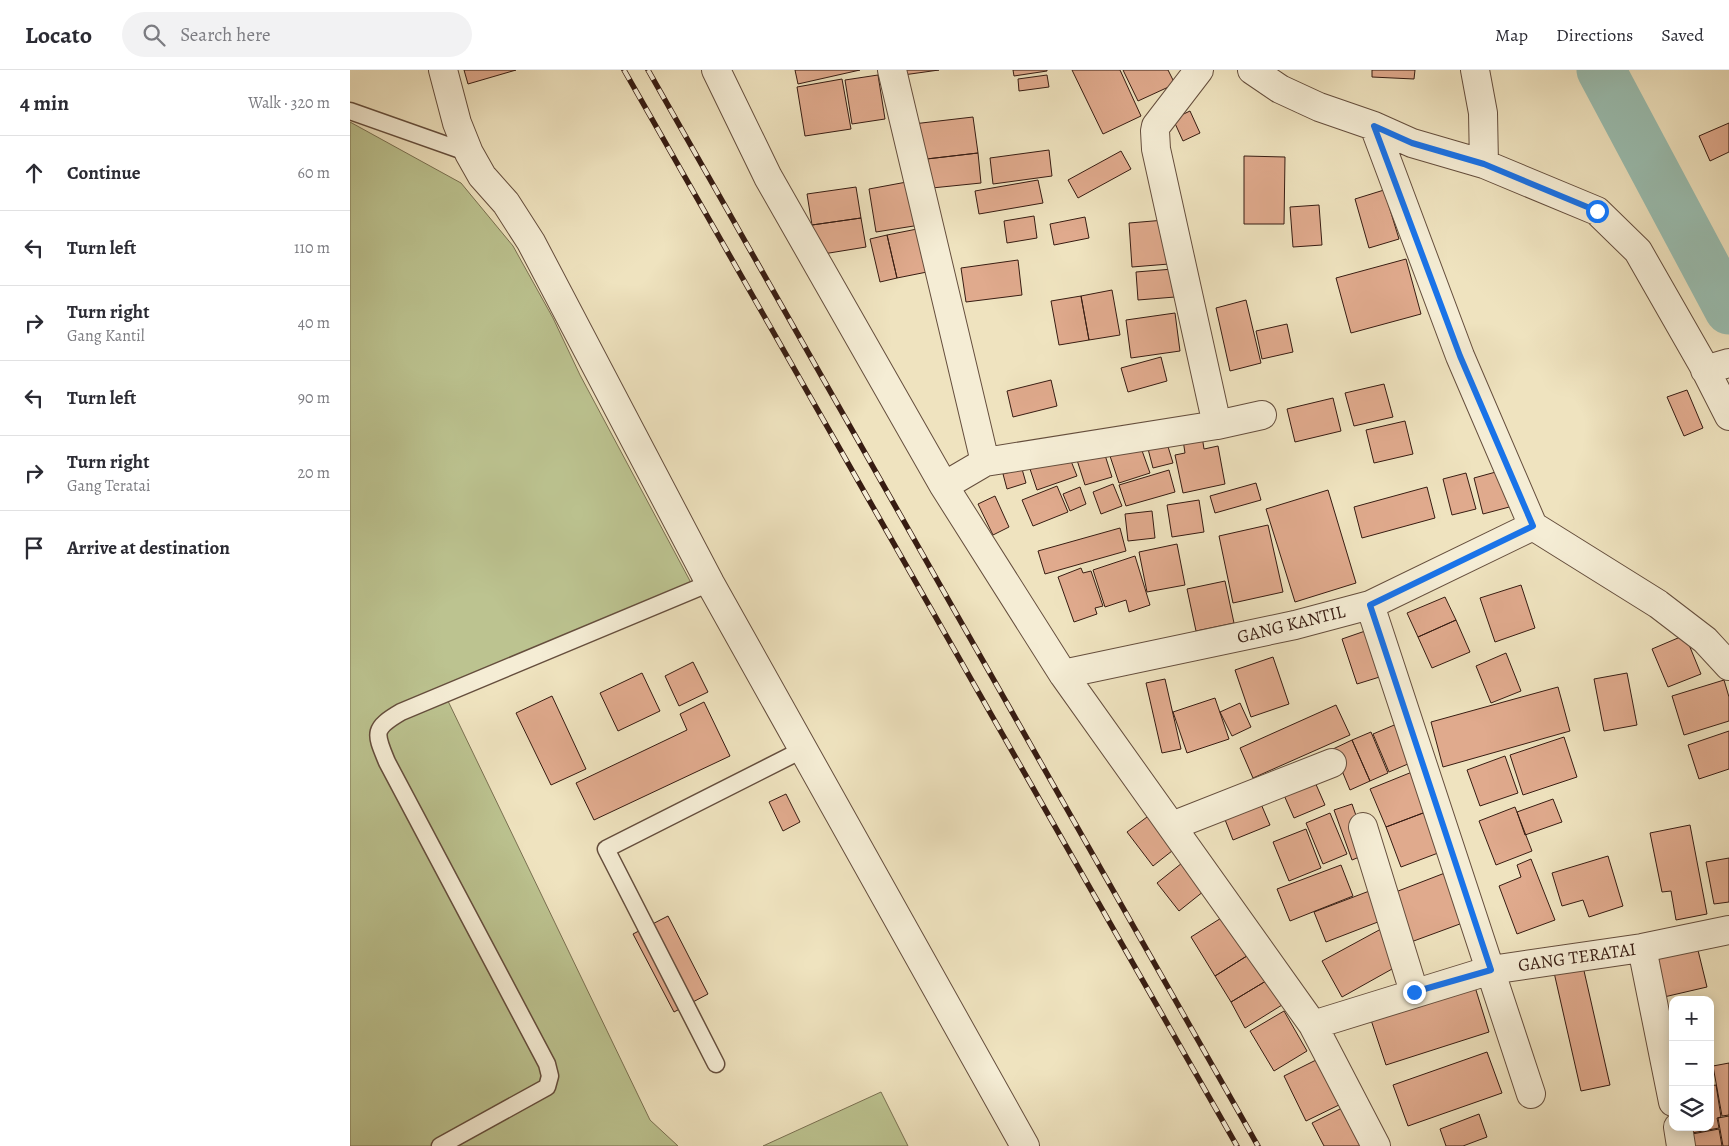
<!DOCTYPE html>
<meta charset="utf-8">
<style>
:root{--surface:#fff;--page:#f2f2f3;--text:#2b2b33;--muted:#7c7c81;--line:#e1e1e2}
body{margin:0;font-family:Alegreya,serif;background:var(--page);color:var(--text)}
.controls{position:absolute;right:15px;bottom:15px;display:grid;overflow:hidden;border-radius:10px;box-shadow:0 2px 12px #0003}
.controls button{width:45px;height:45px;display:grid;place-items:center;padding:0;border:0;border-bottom:1px solid var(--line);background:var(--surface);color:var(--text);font:25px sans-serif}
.stop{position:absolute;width:15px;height:15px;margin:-11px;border:4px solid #1a73e8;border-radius:50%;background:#fff}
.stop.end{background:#1a73e8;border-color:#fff;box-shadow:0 1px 5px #0008}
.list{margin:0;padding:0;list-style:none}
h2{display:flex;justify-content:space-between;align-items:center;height:65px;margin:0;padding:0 20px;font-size:21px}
h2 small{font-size:16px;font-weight:400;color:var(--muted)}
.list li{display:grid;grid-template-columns:32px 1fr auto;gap:15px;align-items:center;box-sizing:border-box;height:75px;padding:0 20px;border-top:1px solid var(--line)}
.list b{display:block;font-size:19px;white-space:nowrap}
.list p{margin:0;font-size:16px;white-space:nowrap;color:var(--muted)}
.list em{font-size:16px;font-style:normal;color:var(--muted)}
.icon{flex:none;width:28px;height:28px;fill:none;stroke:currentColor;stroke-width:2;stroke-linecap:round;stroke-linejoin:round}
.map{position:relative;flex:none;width:1379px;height:1076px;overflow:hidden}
header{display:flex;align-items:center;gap:30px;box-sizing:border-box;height:70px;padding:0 25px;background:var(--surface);border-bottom:1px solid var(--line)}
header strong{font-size:24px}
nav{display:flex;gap:28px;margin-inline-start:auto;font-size:18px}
.search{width:350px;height:45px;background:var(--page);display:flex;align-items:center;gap:12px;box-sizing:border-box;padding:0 18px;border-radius:28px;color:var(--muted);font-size:19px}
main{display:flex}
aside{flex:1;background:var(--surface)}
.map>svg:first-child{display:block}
.green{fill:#bcc390;stroke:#7a7051}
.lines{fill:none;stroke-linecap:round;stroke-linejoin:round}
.river{stroke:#9abeb1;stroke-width:49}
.building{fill:#e0aa8d;stroke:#371c12}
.service-casing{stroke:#654e3d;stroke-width:19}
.minor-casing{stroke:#654e3d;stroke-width:30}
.service{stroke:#f5edd5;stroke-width:16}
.minor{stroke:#f5edd5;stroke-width:28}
.rail-casing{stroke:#371c12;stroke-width:5.5}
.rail{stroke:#f5edd5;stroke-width:4;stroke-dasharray:11;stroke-linecap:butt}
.route{stroke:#1a73e8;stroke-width:6}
.labels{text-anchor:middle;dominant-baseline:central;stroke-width:4;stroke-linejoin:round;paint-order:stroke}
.street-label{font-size:18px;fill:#371c12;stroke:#f5edd5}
</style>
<header>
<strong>Locato</strong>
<div class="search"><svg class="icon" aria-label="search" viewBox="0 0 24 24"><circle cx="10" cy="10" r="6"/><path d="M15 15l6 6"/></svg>Search here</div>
<nav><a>Map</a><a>Directions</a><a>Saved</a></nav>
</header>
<main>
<aside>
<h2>4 min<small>Walk · 320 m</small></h2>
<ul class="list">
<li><svg class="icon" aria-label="ahead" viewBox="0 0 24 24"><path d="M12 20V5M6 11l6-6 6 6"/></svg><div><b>Continue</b></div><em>60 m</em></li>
<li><svg class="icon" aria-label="left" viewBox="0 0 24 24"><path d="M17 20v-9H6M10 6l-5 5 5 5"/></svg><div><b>Turn left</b></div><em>110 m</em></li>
<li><svg class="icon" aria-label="right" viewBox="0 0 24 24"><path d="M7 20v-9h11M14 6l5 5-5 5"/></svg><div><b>Turn right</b><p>Gang Kantil</p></div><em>40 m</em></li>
<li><svg class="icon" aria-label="left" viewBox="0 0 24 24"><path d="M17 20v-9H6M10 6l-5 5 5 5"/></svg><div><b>Turn left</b></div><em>90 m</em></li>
<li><svg class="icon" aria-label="right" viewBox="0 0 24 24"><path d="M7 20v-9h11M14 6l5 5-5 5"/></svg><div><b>Turn right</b><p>Gang Teratai</p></div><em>20 m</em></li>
<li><svg class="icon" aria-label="arrive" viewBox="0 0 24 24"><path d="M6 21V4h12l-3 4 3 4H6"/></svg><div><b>Arrive at destination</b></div></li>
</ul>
</aside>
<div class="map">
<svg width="1379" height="1076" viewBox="0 0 1379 1076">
<rect width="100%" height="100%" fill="#efe3bf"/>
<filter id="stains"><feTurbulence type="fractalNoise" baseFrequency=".004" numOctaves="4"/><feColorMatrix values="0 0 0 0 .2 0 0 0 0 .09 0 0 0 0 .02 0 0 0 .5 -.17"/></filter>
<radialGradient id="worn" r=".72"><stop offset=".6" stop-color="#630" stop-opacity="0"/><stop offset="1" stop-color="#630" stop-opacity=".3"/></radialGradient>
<path class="green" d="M0 52 111 113 163 176 203 248 230 305 347 524 98 631 300 1050 328 1076H0Z
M531 1022 558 1076H413Z"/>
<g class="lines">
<path class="river" d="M1251 0 1379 240"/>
</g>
<path class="building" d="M114 0H166L118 14Z
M445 0H510L448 14Z
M545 0H589L546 6Z
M663 0H697V1L664 6Z
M722 0H770L791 46 753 64Z
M773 0H818L825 14 788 31Z
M1022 0H1065L1064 9 1022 7Z
M528 5 535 49 502 54 495 10Z
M697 5 699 17 669 21 668 9Z
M492 9 501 59 455 66 447 17Z
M840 41 850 63 833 71 823 49Z
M623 47 628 83 568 90 563 54Z
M1379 53V82L1360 91 1349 66Z
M699 80 702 106 643 114 640 88Z
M771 81 781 99 728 128 718 110Z
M628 83 631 113 572 119 568 90Z
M894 86 935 87 934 154H894Z
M688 110 693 133 629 144 625 121Z
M562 111 570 155 526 162 519 119Z
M506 117 511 148 462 155 457 124Z
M1034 120 1049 169 1019 178 1005 129Z
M969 135 972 175 943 177 940 137Z
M684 146 687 168 657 173 654 151Z
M735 147 739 168 704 175 700 154Z
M511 148 516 177 467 185 462 155Z
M815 150 819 194 782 197 779 153Z
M567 159 577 202 547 208 537 165Z
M537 165 547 208 530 212 520 169Z
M1056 189 1071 244 1001 263 986 208Z
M668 190 672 225 616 232 611 198Z
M823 199 825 227 788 230 786 202Z
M762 220 770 265 739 270 731 226Z
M731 226 739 270 709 275 701 231Z
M896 230 911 293 880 301 866 238Z
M825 243 830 281 781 288 776 250Z
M937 254 943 282 912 289 906 261Z
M811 287 817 311 778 322 771 298Z
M701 310 707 336 663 347 657 321Z
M1034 314 1043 347 1004 356 995 323Z
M1337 320 1353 358 1334 366 1317 327Z
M983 328 991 361 945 372 937 339Z
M1055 351 1063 384 1024 393 1016 360Z
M852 366 854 379 868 376 875 414 833 423 825 385 835 383 833 370Z
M816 370 823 393 803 398 797 375Z
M790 375 800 403 769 413 760 386Z
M754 382 762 407 735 415 727 390Z
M719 386 727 406 687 420 680 399Z
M672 399 676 413 657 419 653 404Z
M819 400 825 422 776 436 769 415Z
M1153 400 1163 436 1133 444 1124 408Z
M1116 403 1126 439 1102 445 1093 409Z
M906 413 911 430 865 443 860 426Z
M763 414 772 436 751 444 743 422Z
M707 416 718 442 683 456 672 430Z
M730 417 736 434 720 441 713 424Z
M1077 417 1085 448 1012 468 1004 437Z
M978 420 1006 513 945 532 916 439Z
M645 426 659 457 643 465 628 434Z
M849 430 854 462 822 467 817 435Z
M802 441 805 468 778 471 775 444Z
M918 455 933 522 883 533 869 466Z
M770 458 776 481 695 504 688 481Z
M827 474 835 515 797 522 789 482Z
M785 486 800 535 779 542 776 530 755 537 743 500Z
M731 498 733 503 741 501 753 536 745 538 747 544 724 552 708 507Z
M875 511 884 553 846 561 837 519Z
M1171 515 1185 558 1145 572 1130 528Z
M1095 527 1106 550 1068 567 1057 543Z
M1106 550 1120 582 1082 598 1068 567Z
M1021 559 1036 605 1007 614 992 569Z
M1335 565 1351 604 1318 617 1302 579Z
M1156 583 1171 621 1141 633 1126 596Z
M923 587 939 634 901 647 885 600Z
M343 592 358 622 329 636 315 606Z
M292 603 310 641 268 661 250 623Z
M1277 603 1287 655 1254 661 1244 609Z
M815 609 831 679 812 683 796 613Z
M1374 610 1379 627V651L1334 665 1322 626Z
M1208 617 1220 661 1093 697 1081 652Z
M202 626 236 699 201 715 166 643Z
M865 628 879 669 837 683 823 642Z
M354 632 380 686 244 750 226 713 337 660 330 644Z
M890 633 901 657 882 666 870 642Z
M986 635 1000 665 903 708 890 678Z
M1049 653 1065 691 1039 702 1023 664Z
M1379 661V699L1349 709 1338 675Z
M1021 662 1038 703 1020 711 1002 670Z
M1214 667 1227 707 1173 725 1160 685Z
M1002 670 1020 711 1000 720 983 679Z
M1155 686 1168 723 1130 736 1117 700Z
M1067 700 1081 740 1036 757 1020 719Z
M961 703 975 735 944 748 930 716Z
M436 724 450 752 433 761 419 732Z
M908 727 920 755 883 770 872 742Z
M1203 729 1212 752 1175 765 1167 742Z
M1002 734 1019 783 1002 790 984 740Z
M1165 737 1182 781 1146 795 1129 751Z
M1081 740 1096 780 1051 797 1036 757Z
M980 743 997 784 973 794 956 753Z
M801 744 827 777 803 796 777 762Z
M1340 755 1357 844 1326 850 1321 821 1312 822 1300 763Z
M956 759 971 798 939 811 923 772Z
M1258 786 1273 836 1239 847 1233 830 1212 836 1202 803Z
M1379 788V832L1364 834 1356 792Z
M837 789 859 817 829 841 807 813Z
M1181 789 1205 850 1167 864 1149 816 1171 807 1167 795Z
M991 795 1003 826 940 851 927 819Z
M1100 801 1118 851 1061 872 1043 823Z
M1022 820 1033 850 976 872 964 842Z
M876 845 900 884 865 906 841 867Z
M318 846 358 924 324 942 283 864Z
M1031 859 1051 894 992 927 972 891Z
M1345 868 1357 917 1314 927 1303 878Z
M900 884 916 911 881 932 865 906Z
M1232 892 1260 1015 1231 1021 1203 898Z
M916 911 932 935 895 958 881 932Z
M1125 917 1139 962 1036 995 1021 950Z
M934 941 957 981 924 1001 900 961Z
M1137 982 1152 1023 1058 1056 1043 1015Z
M968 989 991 1034 956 1051 934 1006Z
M1379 993V1045L1372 1046 1363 996Z
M1366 1015 1371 1047 1367 1048 1369 1058 1342 1063 1341 1057H1360V1016Z
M996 1036 1016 1076H974L962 1053Z
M1129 1044 1137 1067 1113 1076H1096L1090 1059Z
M1379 1046V1076H1373L1368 1048Z
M1369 1059 1372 1076H1344L1342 1064Z"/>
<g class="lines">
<g class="service-casing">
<path id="service" d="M0 41 119 83
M366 994 256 779 454 679
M90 1076 197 1017 200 1006 197 994 37 692C25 663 22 659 51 642L360 513"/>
</g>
<g class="minor-casing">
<path id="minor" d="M93 0 107 53 119 83 132 106 156 133 181 172 360 513 675 1076
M366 0 418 107 594 416 713 604 963 955 1026 1076
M542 0 635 392
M849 0 806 56 805 61 806 79 867 355
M902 0 930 19 969 37 1024 56 1062 73 1134 94 1247 141 1288 181 1352 293 1379 346
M1125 0 1133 43 1134 94
M1024 56 1110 286 1183 456
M1355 300 1379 293
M594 416 635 392 867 355 912 345
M1183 456 1308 534 1355 570 1379 596
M1020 535 1181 1024
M713 604 945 555 1020 535 1183 456
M822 756 982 693
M1013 757 1064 922
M1292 878 1323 1032
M963 955 1141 900 1292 878 1379 860
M1328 1057 1331 1076"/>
</g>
<use href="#service" class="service"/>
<use href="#minor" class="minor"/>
<g class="rail-casing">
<path id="rail" d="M274 0 887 1076
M298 0 908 1076"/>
</g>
<use href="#rail" class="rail"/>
</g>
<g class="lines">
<path class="route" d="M1064 922 1141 900 1020 535 1183 456 1110 286 1024 56 1062 73 1134 94 1247 141"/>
</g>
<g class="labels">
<g class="street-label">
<text transform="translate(941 554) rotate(-14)">GANG KANTIL</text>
<text transform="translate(1227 887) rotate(-8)">GANG TERATAI</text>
</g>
</g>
<rect width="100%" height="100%" filter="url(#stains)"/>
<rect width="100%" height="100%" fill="url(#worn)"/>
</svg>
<div class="controls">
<button>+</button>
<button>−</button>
<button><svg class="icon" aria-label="layers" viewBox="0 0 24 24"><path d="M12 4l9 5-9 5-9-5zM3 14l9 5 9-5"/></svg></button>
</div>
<div class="stop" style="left:1247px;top:141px"></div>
<div class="stop end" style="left:1064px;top:922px"></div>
</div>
</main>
